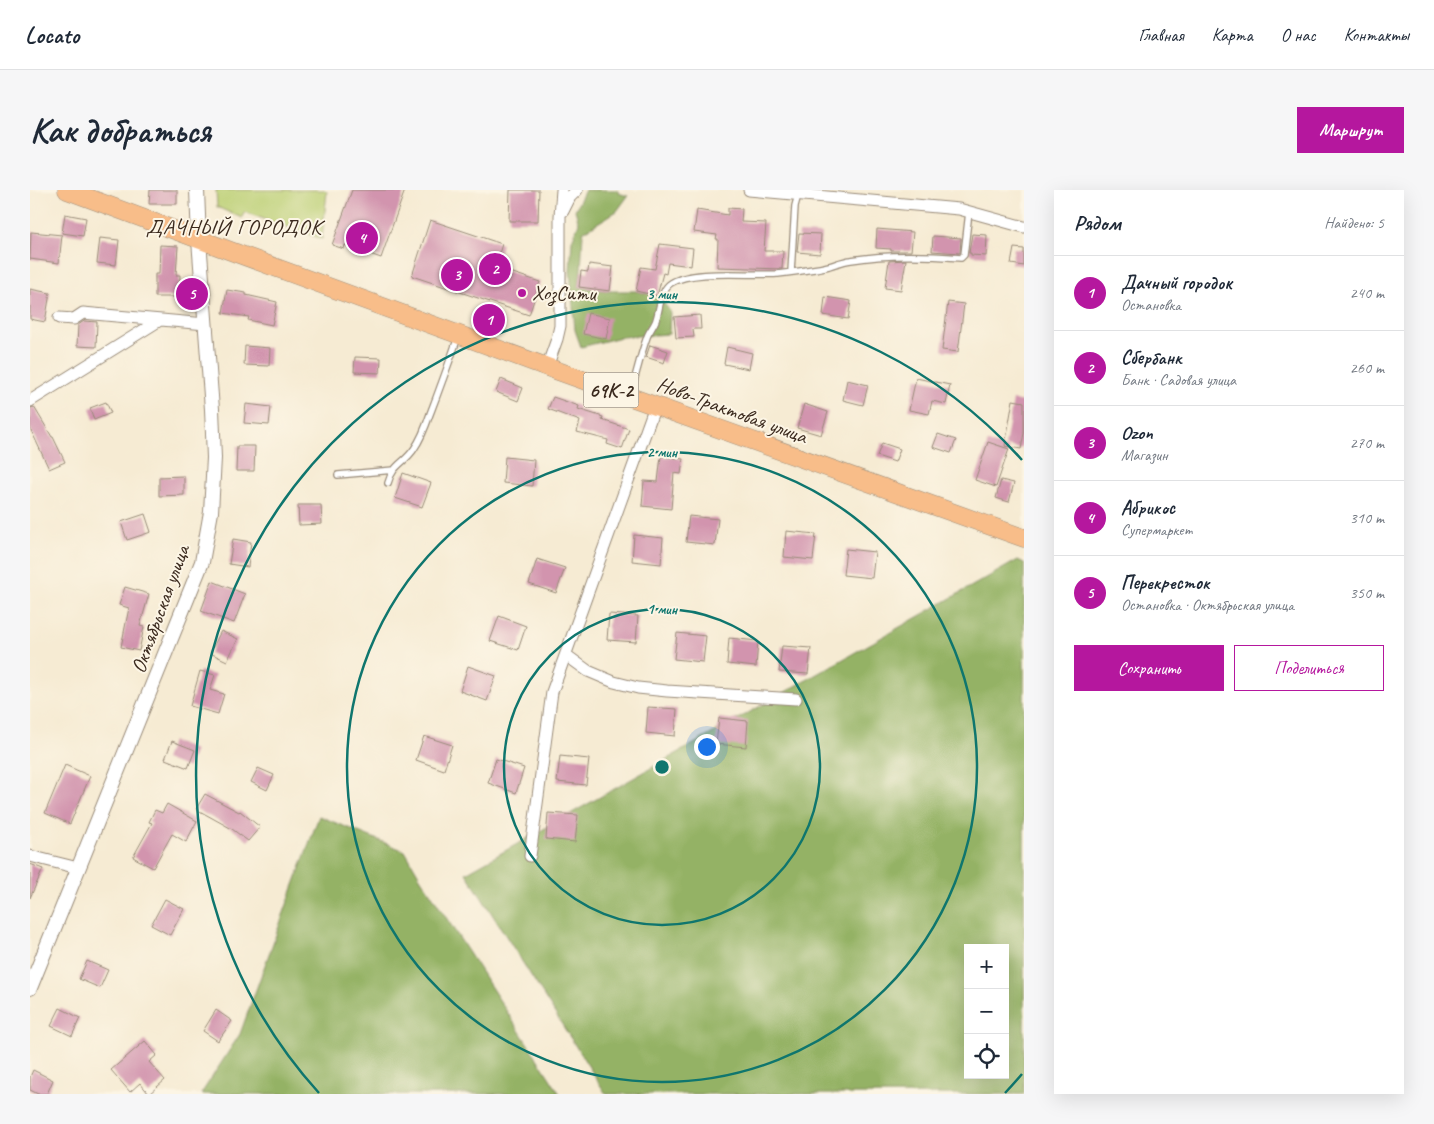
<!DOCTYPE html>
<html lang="ru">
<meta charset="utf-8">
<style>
:root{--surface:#fff;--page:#f6f6f7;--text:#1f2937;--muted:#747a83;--line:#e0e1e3;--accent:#b5179e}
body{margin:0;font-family:Caveat,sans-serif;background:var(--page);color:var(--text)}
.controls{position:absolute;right:15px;bottom:15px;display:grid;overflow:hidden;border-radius:0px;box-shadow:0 5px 20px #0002}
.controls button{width:45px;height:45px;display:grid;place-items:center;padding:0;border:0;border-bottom:1px solid var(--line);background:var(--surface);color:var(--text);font:25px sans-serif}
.you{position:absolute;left:676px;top:556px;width:18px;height:18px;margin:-12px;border:4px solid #fff;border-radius:50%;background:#1a73e8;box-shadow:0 0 0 8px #1a73e833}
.badge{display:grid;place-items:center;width:32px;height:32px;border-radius:50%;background:var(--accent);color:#fff;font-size:16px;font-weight:700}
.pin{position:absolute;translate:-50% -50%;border:2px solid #fff;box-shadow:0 1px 5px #0006}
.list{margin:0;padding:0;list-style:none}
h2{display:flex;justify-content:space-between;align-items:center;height:65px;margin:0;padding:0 20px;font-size:21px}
h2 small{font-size:16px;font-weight:400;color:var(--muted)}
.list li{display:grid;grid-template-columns:32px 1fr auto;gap:15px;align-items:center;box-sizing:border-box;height:75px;padding:0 20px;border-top:1px solid var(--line)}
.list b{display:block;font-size:19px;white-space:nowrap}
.list p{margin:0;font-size:16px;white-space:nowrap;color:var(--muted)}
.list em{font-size:16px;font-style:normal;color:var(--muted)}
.actions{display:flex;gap:10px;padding:15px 20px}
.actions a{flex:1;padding:11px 0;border:1px solid var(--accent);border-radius:0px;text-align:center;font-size:18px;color:var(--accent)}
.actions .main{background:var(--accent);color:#fff}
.icon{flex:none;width:28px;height:28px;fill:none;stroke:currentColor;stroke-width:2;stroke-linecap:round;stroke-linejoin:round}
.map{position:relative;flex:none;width:994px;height:904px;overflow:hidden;border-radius:0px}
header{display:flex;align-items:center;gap:30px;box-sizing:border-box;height:70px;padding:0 25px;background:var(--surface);border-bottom:1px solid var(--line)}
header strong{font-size:24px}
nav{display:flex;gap:28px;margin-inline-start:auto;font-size:18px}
.intro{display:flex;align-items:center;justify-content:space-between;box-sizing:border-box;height:120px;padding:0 30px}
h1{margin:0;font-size:35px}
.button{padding:12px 22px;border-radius:0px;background:var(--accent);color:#fff;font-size:18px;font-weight:700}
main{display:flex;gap:30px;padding:0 30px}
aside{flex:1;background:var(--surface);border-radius:0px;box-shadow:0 5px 20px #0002}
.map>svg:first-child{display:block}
.green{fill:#bbcf73;stroke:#7b7c48}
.forest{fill:#94b265;stroke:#686e42;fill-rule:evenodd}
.building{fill:#d294ae}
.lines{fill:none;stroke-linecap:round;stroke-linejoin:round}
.service-casing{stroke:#988a78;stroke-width:8}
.minor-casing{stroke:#988a78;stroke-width:13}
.tertiary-casing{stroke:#988a78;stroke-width:16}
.primary-casing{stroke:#988a78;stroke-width:19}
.service{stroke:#fff;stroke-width:5.5}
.minor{stroke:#fff;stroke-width:11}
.tertiary{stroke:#fff;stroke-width:14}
.primary{stroke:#f8bd89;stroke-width:18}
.ring{fill:none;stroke:#0f766e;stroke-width:2.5}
.poi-dot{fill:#b5179e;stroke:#fcf5e5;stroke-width:2}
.labels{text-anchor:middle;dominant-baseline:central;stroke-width:4;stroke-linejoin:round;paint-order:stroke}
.shield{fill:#fcf5e5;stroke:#75675a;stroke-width:1}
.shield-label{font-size:20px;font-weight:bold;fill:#3b2a1e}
.poi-label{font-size:21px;fill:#3b2a1e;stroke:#fcf5e5;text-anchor:start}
.street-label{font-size:21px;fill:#3b2a1e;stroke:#fcf5e5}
.neighbourhood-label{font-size:22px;letter-spacing:1px;fill:#3b2a1e;stroke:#fcf5e5}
.centre{fill:#0f766e;stroke:#fcf5e5;stroke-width:2.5}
.ring-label{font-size:15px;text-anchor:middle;font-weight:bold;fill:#0f766e;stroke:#fcf5e5;stroke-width:4;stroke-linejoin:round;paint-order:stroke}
</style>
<header>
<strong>Locato</strong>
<nav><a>Главная</a><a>Карта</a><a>О нас</a><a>Контакты</a></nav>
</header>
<div class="intro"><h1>Как добраться</h1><a class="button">Маршрут</a></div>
<main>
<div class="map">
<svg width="994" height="904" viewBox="0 0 994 904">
<rect width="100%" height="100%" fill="#fcf5e5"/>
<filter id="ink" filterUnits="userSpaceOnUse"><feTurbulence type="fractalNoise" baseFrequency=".02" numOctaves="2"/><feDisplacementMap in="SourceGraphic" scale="10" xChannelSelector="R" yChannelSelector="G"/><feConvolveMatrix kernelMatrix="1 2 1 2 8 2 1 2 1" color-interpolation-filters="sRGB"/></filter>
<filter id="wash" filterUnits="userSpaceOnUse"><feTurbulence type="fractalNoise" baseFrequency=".0096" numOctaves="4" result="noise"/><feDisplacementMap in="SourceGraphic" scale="20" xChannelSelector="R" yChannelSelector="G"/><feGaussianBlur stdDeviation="1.12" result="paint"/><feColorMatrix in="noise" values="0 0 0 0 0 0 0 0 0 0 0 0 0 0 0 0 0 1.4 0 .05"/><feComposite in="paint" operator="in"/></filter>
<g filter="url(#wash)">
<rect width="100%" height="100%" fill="#f6ebd3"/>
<path class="green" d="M186 0H295L297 2 292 49 214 22 212 28 187 17Z"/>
<path class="forest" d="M555 0H588V3L598 6 587 21 553 42 551 81 549 97 580 101H606L628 106 640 121 639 144 591 147 551 157 545 140 540 81 542 50 549 33 545 20Z
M988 370 994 373V904H576L436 683ZM938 758H975V885H938Z
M289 626 375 661 390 687 530 904H171L210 844Z"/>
<g id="blocks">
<path class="building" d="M120 0H147V14H119Z
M322 0H375L351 68 315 55 314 59 302 55Z
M480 0H509L508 31H479Z
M698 18 712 19 711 32 736 33 734 61H753L752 79 687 77 688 49H686L687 45 664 42 667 20 698 25Z
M35 24 56 28 53 46 32 43Z
M400 30 472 54 465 77 510 92 499 125 382 86Z
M847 39 883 42 881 61H861V59L846 58Z
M1 42 32 45 29 73 0 69Z
M769 43 791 44 790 64 767 62Z
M942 44 957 45 956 66 941 65V63H939Z
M903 46 931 48 930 63 902 61Z
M70 48 89 50 86 75 67 73Z
M630 54 663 58 661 76 638 73 636 84 633 83 627 106 606 101 611 77 625 79Z
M130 55 148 56 146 85H150L149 107H125V84H129Z
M984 58 994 59V76L981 74Z
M876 70 871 100 855 98 859 71Z
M559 74 583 77 580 101 549 97 551 81 558 82Z
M0 99 20 103 15 132 0 129Z
M197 100 216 103V105L247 112 242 135 218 130 219 127 193 123Z
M795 107 821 111 818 129 793 125Z
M918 112 934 114 928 162 912 160Z
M558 123 580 128 576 149 553 144Z
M670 125 671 139H663L664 147 646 148 644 127Z
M54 131 67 132 66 157 47 156 48 135Z
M620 155 638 161 634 173 616 167Z
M215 156 240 158 239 176 214 175Z
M697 157 722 163 719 179 694 174Z
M325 167 351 168 350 183 324 182Z
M886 188 920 195 916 214 902 211 899 224 879 220Z
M471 189 493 198 488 211 466 202Z
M817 190 838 195 833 215 813 210Z
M523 207 549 216 548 219 573 227 572 230 599 239 592 259 577 254 578 250 547 242 550 231 518 219Z
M983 210 994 212V243L991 259 975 256Z
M76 212 81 223 64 230 60 218Z
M216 214 241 217 239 235 214 233Z
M774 214 798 222 791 245 767 238Z
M4 217 22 247H23L35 272 19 279 0 238V218Z
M908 244 926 250 921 263 903 257Z
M958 252 979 259 966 297 945 290Z
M852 253 870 259 865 272 847 266Z
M207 256H225L224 281H206Z
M631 266 653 269 651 284 644 283 641 319 612 316 614 291 628 292Z
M475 267 504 270 502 296 473 293Z
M373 283 401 293 392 317 365 308Z
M154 286V305L129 306V287Z
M971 290 984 293 979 312 966 308Z
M268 315H291L292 334 269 335Z
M115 324 121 342 97 350 91 332Z
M659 326 688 329 685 355 656 352Z
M756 341 786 344 783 370 754 367Z
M604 345 633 348 631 374 602 371Z
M203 349 221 352 218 377 199 374Z
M816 359 845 362 842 388 813 385Z
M507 369 535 378 526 403 499 394Z
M182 391 215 404 204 433 171 421Z
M95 397 119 404 110 436 114 437 109 461 91 457 99 418 89 415Z
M579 424 608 426 606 452 577 450Z
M469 426 496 436 488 460 460 451Z
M191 441 208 449 197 471 180 463Z
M647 443 676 446 673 472 644 469Z
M699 448 728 451 726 477 697 474Z
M752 456 781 458 778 484 749 482Z
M438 476 466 486 457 511 430 501Z
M170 481 185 485 180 500 194 504 188 524 160 516Z
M618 517 647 519 645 546 616 543Z
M689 528 718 531 716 557 686 554Z
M394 546 422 555 414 580 386 570Z
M142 551 165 560 158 578 135 569Z
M530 566 559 569 556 595 527 592Z
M466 569 494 578 486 603 458 593Z
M35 575 60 586 40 634 15 623Z
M228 578 244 585 237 600 221 592Z
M175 604 209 622 210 621 230 637 218 651 202 639 166 619Z
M137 614 167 631 156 652 142 644 123 678 103 667 122 633 119 632 125 620 132 623Z
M518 623 548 625 545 652 516 649Z
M0 674 13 679 0 708Z
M135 709 154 719 140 745 121 735Z
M57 771 78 780 70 798 49 789Z
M30 818 50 828 42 846 21 836Z
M186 820 202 831 188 851 173 841Z
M115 851 127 865 119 872 135 890 119 904 110 893 100 902 81 880Z
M3 880 23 890 17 904H8L0 900V887Z"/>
</g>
</g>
<g filter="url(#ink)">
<use href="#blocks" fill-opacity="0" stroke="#988a78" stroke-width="1"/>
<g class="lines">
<g class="service-casing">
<path id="service" d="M761 82 765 16 768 5
M600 205C606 186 610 166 617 147 619 141 624 136 626 130 630 119 630 100 641 93 663 79 720 86 747 84 764 82 782 80 799 76 806 74 813 71 821 70 857 64 895 65 931 68L934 65 939 22
M308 285 364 280
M358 293C363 274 375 273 384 259 391 249 396 236 400 224 410 198 419 173 428 147"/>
</g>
<g class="minor-casing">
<path id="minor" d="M719 0 929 19 994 37
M533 21 540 7 547 0
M29 128 44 129 53 123 176 134
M517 177 527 149 530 136V26L532 0
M0 211 130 130
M536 465 558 481 584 492 608 498 637 501 766 509
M0 666 48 678
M500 666 522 502 625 216"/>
</g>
<g class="tertiary-casing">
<path id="tertiary" d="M0 798 172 372 181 322 184 268 182 219 169 50 167 0"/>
</g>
<g class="primary-casing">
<path id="primary" d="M37 0 206 63 528 181 994 348"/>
</g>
<use href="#service" class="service"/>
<use href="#minor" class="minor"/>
<use href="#tertiary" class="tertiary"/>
<use href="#primary" class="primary"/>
</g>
</g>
<g class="ring">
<circle cx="632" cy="577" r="158"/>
<circle cx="632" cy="577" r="315"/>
<path d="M992 884A473 473 0 0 1 975 903M289 903A473 473 0 1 1 992 270"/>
</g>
<circle class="poi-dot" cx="492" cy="103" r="5"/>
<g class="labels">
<rect class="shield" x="553.5" y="182.5" width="55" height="35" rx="4"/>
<g class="shield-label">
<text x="581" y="200">69К-2</text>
</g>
<g class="poi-label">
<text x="502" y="103">ХозСити</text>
</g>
<g class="street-label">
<text transform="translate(702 220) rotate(20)">Ново-Трактовая улица</text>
<text transform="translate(130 419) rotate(-70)">Октябрьская улица</text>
</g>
<g class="neighbourhood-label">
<text x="204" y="37">ДАЧНЫЙ ГОРОДОК</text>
</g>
</g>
<circle cx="632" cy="577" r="8" class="centre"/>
<g class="ring-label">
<text x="632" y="109">3 мин</text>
<text x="632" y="267">2 мин</text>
<text x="632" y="424">1 мин</text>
</g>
</svg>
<div class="controls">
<button>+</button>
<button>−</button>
<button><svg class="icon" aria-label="locate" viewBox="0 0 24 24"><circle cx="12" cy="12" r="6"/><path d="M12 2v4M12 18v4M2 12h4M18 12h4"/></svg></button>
</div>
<div class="you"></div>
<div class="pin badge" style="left:459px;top:130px">1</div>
<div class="pin badge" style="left:465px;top:79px">2</div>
<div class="pin badge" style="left:427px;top:85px">3</div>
<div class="pin badge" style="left:332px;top:48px">4</div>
<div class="pin badge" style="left:162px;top:104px">5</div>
</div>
<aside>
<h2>Рядом<small>Найдено: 5</small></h2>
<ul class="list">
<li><span class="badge">1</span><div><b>Дачный городок</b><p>Остановка</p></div><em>240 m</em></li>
<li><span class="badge">2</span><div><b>Сбербанк</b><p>Банк · Садовая улица</p></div><em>260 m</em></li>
<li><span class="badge">3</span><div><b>Ozon</b><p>Магазин</p></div><em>270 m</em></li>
<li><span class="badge">4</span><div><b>Абрикос</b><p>Супермаркет</p></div><em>310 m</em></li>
<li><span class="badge">5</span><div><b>Перекресток</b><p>Остановка · Октябрьская улица</p></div><em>350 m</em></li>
</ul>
<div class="actions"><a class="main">Сохранить</a><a>Поделиться</a></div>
</aside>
</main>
